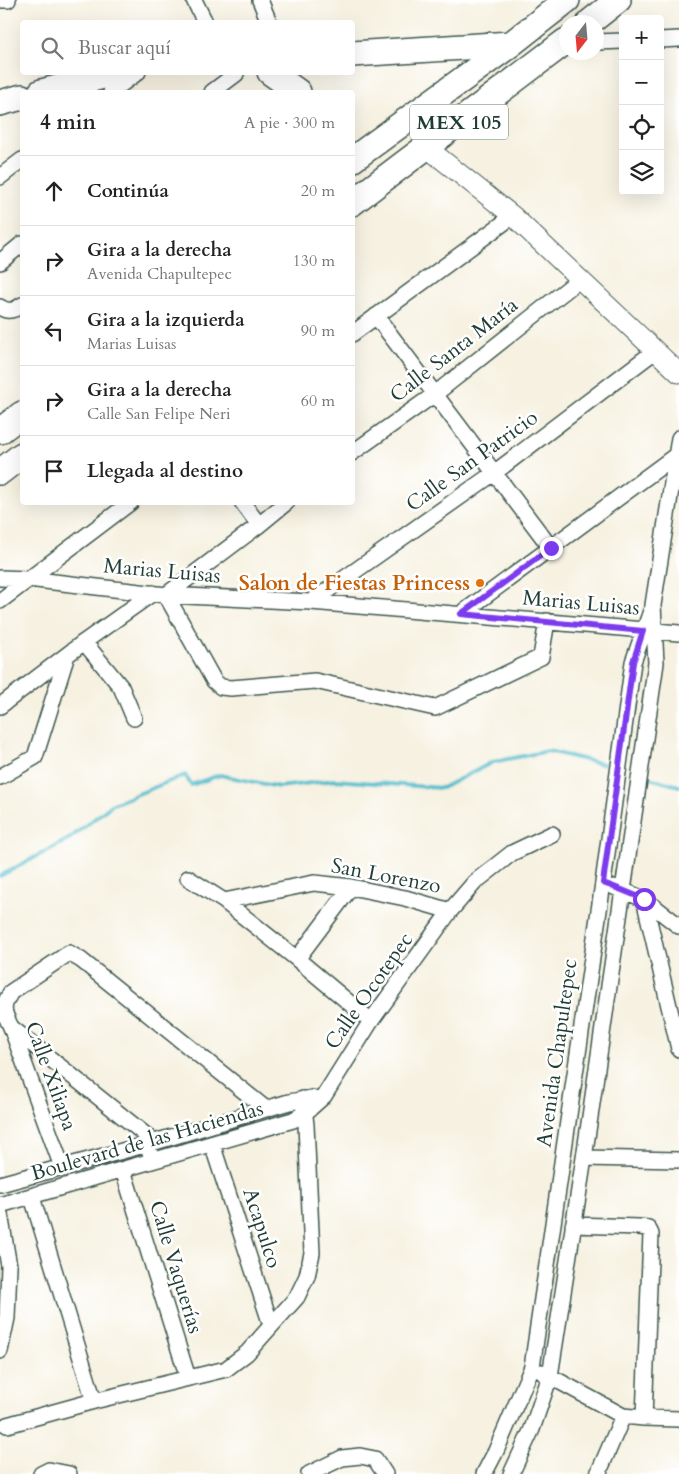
<!DOCTYPE html>
<html lang="es">
<meta charset="utf-8">
<style>
:root{--surface:#fff;--page:#f6f6f6;--text:#222;--muted:#767676;--line:#e0e0e0}
body{margin:0;font-family:Cardo,serif;background:var(--page);color:var(--text)}
.controls{position:absolute;right:15px;top:15px;display:grid;overflow:hidden;border-radius:5px;box-shadow:0 5px 20px #0002}
.controls button{width:45px;height:45px;display:grid;place-items:center;padding:0;border:0;border-bottom:1px solid var(--line);background:var(--surface);color:var(--text);font:25px sans-serif}
.compass{position:absolute;left:559px;top:15px;width:45px;height:45px;border-radius:50%;background:var(--surface);box-shadow:0 5px 20px #0002;rotate:196deg}
.stop{position:absolute;width:15px;height:15px;margin:-11px;border:4px solid #7c3aed;border-radius:50%;background:#fff}
.stop.end{background:#7c3aed;border-color:#fff;box-shadow:0 1px 5px #0008}
.list{margin:0;padding:0;list-style:none}
h2{display:flex;justify-content:space-between;align-items:center;height:65px;margin:0;padding:0 20px;font-size:21px}
h2 small{font-size:16px;font-weight:400;color:var(--muted)}
.list li{display:grid;grid-template-columns:32px 1fr auto;gap:15px;align-items:center;box-sizing:border-box;height:70px;padding:0 20px;border-top:1px solid var(--line)}
.list b{display:block;font-size:19px;white-space:nowrap}
.list p{margin:0;font-size:16px;white-space:nowrap;color:var(--muted)}
.list em{font-size:16px;font-style:normal;color:var(--muted)}
.icon{flex:none;width:28px;height:28px;fill:none;stroke:currentColor;stroke-width:2;stroke-linecap:round;stroke-linejoin:round}
.map{position:relative;flex:none;width:679px;height:1474px;overflow:hidden}
.search{position:absolute;background:var(--surface);box-shadow:0 5px 20px #0002;left:20px;top:20px;width:335px;height:55px;display:flex;align-items:center;gap:12px;box-sizing:border-box;padding:0 18px;border-radius:5px;color:var(--muted);font-size:19px}
.panel{position:absolute;background:var(--surface);box-shadow:0 5px 20px #0002;left:20px;top:90px;width:335px;height:415px;border-radius:5px}
.map>svg:first-child{display:block}
.lines{fill:none;stroke-linecap:round;stroke-linejoin:round}
.stream{stroke:#50bccb;stroke-width:4}
.minor-casing{stroke:#3f584e;stroke-width:18}
.tertiary-casing{stroke:#3f584e;stroke-width:21}
.primary-casing{stroke:#3f584e;stroke-width:28}
.minor{stroke:#fff;stroke-width:15}
.tertiary{stroke:#fff;stroke-width:19}
.primary{stroke:#fff;stroke-width:25}
.route{stroke:#7c3aed;stroke-width:6}
.food-dot{fill:#e8710a;stroke:#fff;stroke-width:2}
.labels{text-anchor:middle;dominant-baseline:central;stroke-width:5;stroke-linejoin:round;paint-order:stroke}
.shield{fill:#fff;stroke:#627771;stroke-width:1}
.shield-label{font-size:20px;font-weight:bold;fill:#1f3d34}
.street-label{font-size:21px;fill:#1f3d34;stroke:#fff}
.food-label{font-size:21px;font-weight:bold;fill:#c56008;stroke:#fff;text-anchor:end}
</style>
<div class="map">
<svg width="679" height="1474" viewBox="0 0 679 1474">
<rect width="100%" height="100%" fill="#fff"/>
<filter id="ink" filterUnits="userSpaceOnUse"><feTurbulence type="fractalNoise" baseFrequency=".02" numOctaves="2"/><feDisplacementMap in="SourceGraphic" scale="10" xChannelSelector="R" yChannelSelector="G"/><feConvolveMatrix kernelMatrix="1 2 1 2 8 2 1 2 1" color-interpolation-filters="sRGB"/></filter>
<filter id="wash" filterUnits="userSpaceOnUse"><feTurbulence type="fractalNoise" baseFrequency=".0096" numOctaves="4" result="noise"/><feDisplacementMap in="SourceGraphic" scale="20" xChannelSelector="R" yChannelSelector="G"/><feGaussianBlur stdDeviation="1.12" result="paint"/><feColorMatrix in="noise" values="0 0 0 0 0 0 0 0 0 0 0 0 0 0 0 0 0 1.4 0 .05"/><feComposite in="paint" operator="in"/></filter>
<g filter="url(#wash)">
<rect width="100%" height="100%" fill="#f6f1e0"/>
<g class="lines">
<path class="stream" d="M649 778 679 786
M0 876 69 839 113 804 185 775 191 785 220 775 279 787 335 780 442 788 493 762 548 751 603 764"/>
</g>
</g>
<g filter="url(#ink)">
<g class="lines">
<g class="minor-casing">
<path id="minor" d="M0 0H8
M194 0 205 22
M260 0 269 22
M660 40 679 39
M596 42 623 41
M111 92 138 72
M212 92 236 74
M0 177 22 160
M0 262 22 244
M0 307C8 313 15 310 22 305
M376 316 551 548
M352 334 513 216
M352 453 435 394 580 279
M242 502 259 525
M287 502 259 525 166 595 214 681 221 687 231 688 315 681 435 708 541 657 547 621
M0 578 28 579 166 595 311 602 679 633
M0 601 131 502
M311 602 494 473 655 351
M461 614 679 453
M84 642 121 687 134 718
M0 706 84 642 153 593
M0 777 35 757 67 655
M188 878 224 901 297 959 371 1021
M614 887 644 899 679 926
M644 899 679 1049
M224 901 314 883 351 887 405 898 450 911
M297 959 351 887
M12 1028 147 1136 150 1153
M212 1144 271 1325
M584 1158 679 1160
M62 1167 11 1027C3 1011 1 1008 11 992L69 953 81 960 266 1109
M123 1170 188 1378
M0 1184 148 1144 289 1102 312 1098
M32 1197 94 1401
M0 1205 293 1120 305 1113 324 1096 371 1021 450 911 475 882 512 853 552 834
M0 1214 9 1266 7 1318 0 1351
M573 1225 639 1227 648 1228 651 1234 644 1418
M542 1372 623 1416 644 1418 679 1419
M7 1425 94 1401 226 1369 247 1353 297 1297 307 1276 312 1253 306 1125 303 1099
M41 1474 49 1470 69 1474
M309 1474 342 1458 360 1456 375 1459 385 1474
M484 1474 496 1451 532 1367 603 883 633 662 651 611
M511 1474 532 1429 550 1376 584 1158 656 663 653 605 679 438
M598 1474 623 1416"/>
</g>
<g class="tertiary-casing">
<path id="tertiary" d="M426 147 513 216 679 373"/>
</g>
<g class="primary-casing">
<path id="primary" d="M590 22 618 0
M352 54 511 44
M270 72 298 92
M41 92 104 76 122 72
M0 103 22 97
M352 160 511 44 567 0
M352 203 566 41
M0 431 22 414
M0 472 22 455"/>
</g>
<use href="#minor" class="minor"/>
<use href="#tertiary" class="tertiary"/>
<use href="#primary" class="primary"/>
</g>
</g>
<g class="lines" filter="url(#ink)">
<path class="route" d="M551 548 461 614 643 631 633 662 603 883 622 890 644 899"/>
</g>
<circle class="food-dot" cx="480" cy="583" r="5"/>
<g class="labels">
<rect class="shield" x="410" y="104.5" width="98" height="35" rx="4"/>
<g class="shield-label">
<text x="459" y="122">MEX 105</text>
</g>
<g class="street-label">
<text transform="translate(454 350) rotate(-38)">Calle Santa María</text>
<text transform="translate(472 461) rotate(-36)">Calle San Patricio</text>
<text transform="translate(162 571) rotate(5)">Marias Luisas</text>
<text transform="translate(581 603) rotate(5)">Marias Luisas</text>
<text transform="translate(386 876) rotate(11)">San Lorenzo</text>
<text transform="translate(369 991) rotate(-55)">Calle Ocotepec</text>
<text transform="translate(557 1053) rotate(-82)">Avenida Chapultepec</text>
<text transform="translate(51 1076) rotate(70)">Calle Xiliapa</text>
<text transform="translate(147 1141) rotate(-16)">Boulevard de las Haciendas</text>
<text transform="translate(262 1228) rotate(72)">Acapulco</text>
<text transform="translate(176 1267) rotate(73)">Calle Vaquerías</text>
</g>
<g class="food-label">
<text x="470" y="583">Salon de Fiestas Princess</text>
</g>
</g>
</svg>
<div class="controls">
<button>+</button>
<button>−</button>
<button><svg class="icon" aria-label="locate" viewBox="0 0 24 24"><circle cx="12" cy="12" r="6"/><path d="M12 2v4M12 18v4M2 12h4M18 12h4"/></svg></button>
<button><svg class="icon" aria-label="layers" viewBox="0 0 24 24"><path d="M12 4l9 5-9 5-9-5zM3 14l9 5 9-5"/></svg></button>
</div>
<svg class="compass" viewBox="-18 -18 36 36"><path d="M0-13l5 13h-10z" fill="#e53935"/><path d="M0 13l5-13h-10z" fill="#767676"/></svg>
<div class="stop" style="left:644px;top:899px"></div>
<div class="stop end" style="left:551px;top:548px"></div>
<div class="search"><svg class="icon" aria-label="search" viewBox="0 0 24 24"><circle cx="10" cy="10" r="6"/><path d="M15 15l6 6"/></svg>Buscar aquí</div>
<section class="panel">
<h2>4 min<small>A pie · 300 m</small></h2>
<ul class="list">
<li><svg class="icon" aria-label="ahead" viewBox="0 0 24 24"><path d="M12 20V5M6 11l6-6 6 6"/></svg><div><b>Continúa</b></div><em>20 m</em></li>
<li><svg class="icon" aria-label="right" viewBox="0 0 24 24"><path d="M7 20v-9h11M14 6l5 5-5 5"/></svg><div><b>Gira a la derecha</b><p>Avenida Chapultepec</p></div><em>130 m</em></li>
<li><svg class="icon" aria-label="left" viewBox="0 0 24 24"><path d="M17 20v-9H6M10 6l-5 5 5 5"/></svg><div><b>Gira a la izquierda</b><p>Marias Luisas</p></div><em>90 m</em></li>
<li><svg class="icon" aria-label="right" viewBox="0 0 24 24"><path d="M7 20v-9h11M14 6l5 5-5 5"/></svg><div><b>Gira a la derecha</b><p>Calle San Felipe Neri</p></div><em>60 m</em></li>
<li><svg class="icon" aria-label="arrive" viewBox="0 0 24 24"><path d="M6 21V4h12l-3 4 3 4H6"/></svg><div><b>Llegada al destino</b></div></li>
</ul>
</section>
</div>
